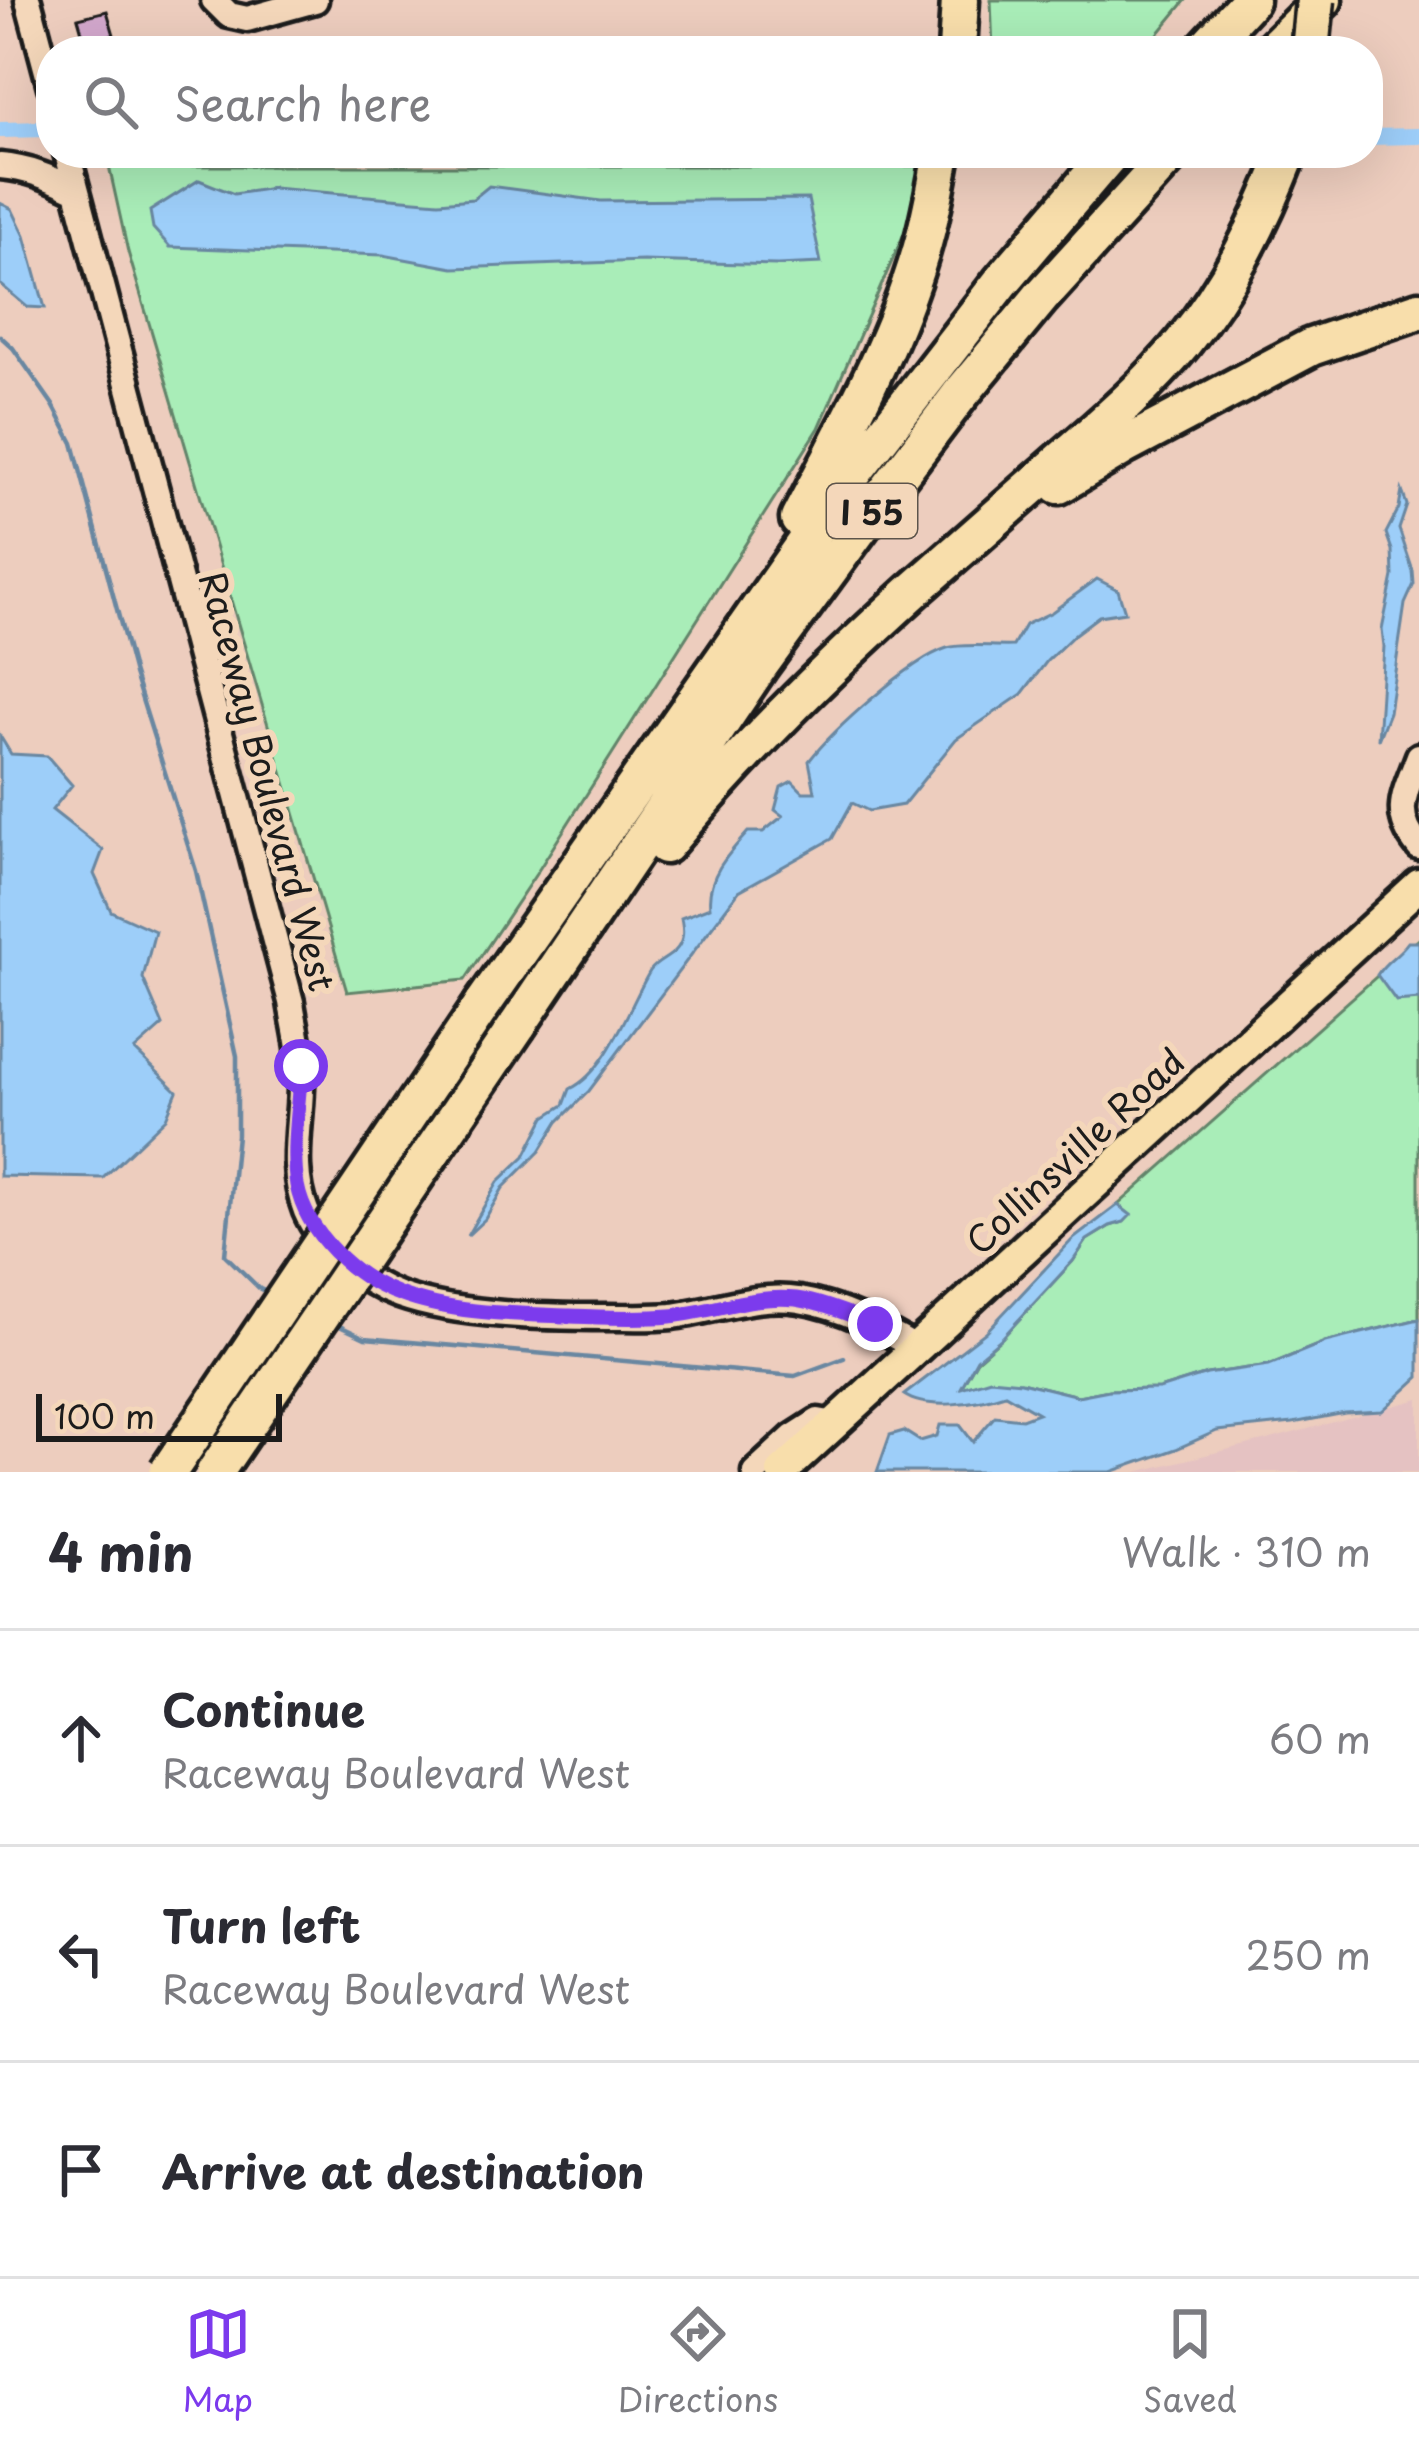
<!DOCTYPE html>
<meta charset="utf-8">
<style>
:root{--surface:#fff;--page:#f2f2f3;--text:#2b2b33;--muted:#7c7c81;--line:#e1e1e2;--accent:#7c3aed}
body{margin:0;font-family:"Playpen Sans",sans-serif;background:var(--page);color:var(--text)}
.scale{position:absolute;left:36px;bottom:30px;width:246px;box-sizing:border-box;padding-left:12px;border:6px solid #1c1c1c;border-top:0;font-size:33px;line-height:42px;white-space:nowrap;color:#1c1c1c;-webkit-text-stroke:9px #f4d7ba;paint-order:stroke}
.stop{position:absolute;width:36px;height:36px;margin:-27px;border:9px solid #7c3aed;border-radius:50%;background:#fff}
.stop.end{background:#7c3aed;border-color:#fff;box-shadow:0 3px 12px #0008}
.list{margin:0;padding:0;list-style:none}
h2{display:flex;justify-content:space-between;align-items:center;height:156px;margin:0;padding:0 48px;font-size:51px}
h2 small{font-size:39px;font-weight:400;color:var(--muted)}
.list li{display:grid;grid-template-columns:78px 1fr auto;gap:36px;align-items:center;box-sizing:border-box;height:216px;padding:0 48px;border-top:3px solid var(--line)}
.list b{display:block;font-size:45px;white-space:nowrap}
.list p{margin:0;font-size:39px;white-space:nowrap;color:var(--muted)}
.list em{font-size:39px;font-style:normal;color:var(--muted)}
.icon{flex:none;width:66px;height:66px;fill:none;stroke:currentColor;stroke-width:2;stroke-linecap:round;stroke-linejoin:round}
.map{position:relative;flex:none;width:1419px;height:1472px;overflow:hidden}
.search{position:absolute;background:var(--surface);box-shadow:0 12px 48px #0002;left:36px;right:36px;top:36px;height:132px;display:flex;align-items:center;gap:30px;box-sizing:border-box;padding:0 42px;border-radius:48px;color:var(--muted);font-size:45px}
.sheet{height:804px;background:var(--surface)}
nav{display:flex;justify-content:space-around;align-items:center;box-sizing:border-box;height:168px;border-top:3px solid var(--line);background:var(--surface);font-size:33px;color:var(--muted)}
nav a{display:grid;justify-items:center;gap:6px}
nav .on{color:var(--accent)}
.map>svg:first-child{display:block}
.built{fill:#e5c2c2}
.green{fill:#a9edb8;stroke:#62846a;stroke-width:3}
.water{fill:#9dcef9;stroke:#6987a1;stroke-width:3}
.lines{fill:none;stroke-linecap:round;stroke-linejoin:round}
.stream{stroke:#6987a1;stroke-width:4.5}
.canal{stroke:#9dcef9;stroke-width:16}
.building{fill:#d2a7cc;stroke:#1c1c1c;stroke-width:3}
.minor-casing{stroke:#1c1c1c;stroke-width:33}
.major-casing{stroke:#1c1c1c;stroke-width:39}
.highway-casing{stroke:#1c1c1c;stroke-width:45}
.minor{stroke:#f4d7ba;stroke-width:24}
.major{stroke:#f8deab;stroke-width:30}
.highway{stroke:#f8deab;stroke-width:36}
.highway-bridge-casing{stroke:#1c1c1c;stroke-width:45;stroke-linecap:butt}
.highway-bridge{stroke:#f8deab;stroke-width:36}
.route{stroke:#7c3aed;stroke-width:15}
.labels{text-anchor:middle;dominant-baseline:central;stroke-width:12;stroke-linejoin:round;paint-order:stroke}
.shield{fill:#f4d7ba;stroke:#5d544b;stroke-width:3}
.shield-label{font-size:33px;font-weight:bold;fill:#1c1c1c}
.street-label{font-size:36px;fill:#1c1c1c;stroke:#f4d7ba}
</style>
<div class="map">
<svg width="1419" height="1472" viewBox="0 0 1419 1472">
<rect width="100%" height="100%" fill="#edcdbe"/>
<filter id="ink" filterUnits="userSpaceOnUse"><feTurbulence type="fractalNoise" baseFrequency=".00833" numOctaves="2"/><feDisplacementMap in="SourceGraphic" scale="24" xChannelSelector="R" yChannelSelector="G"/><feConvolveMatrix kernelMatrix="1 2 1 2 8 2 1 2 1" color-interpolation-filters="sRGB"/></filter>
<g filter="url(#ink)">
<path class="built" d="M1419 1399V1472H1136L1267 1440Z"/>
<path class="green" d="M991 0H1186L1144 51H993Z
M109 166H924L906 229 819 428 536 874 465 980 347 992 128 252Z
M1419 939V1319L1325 1342 1269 1365 1207 1374 1159 1389 1109 1390 1078 1396 1021 1382 960 1389 977 1360 1002 1338 1073 1261 1087 1240 1110 1226 1124 1222 1130 1215 1118 1205Z"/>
<path class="water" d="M199 180 234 194 273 188 439 202 473 199 489 186 601 201 808 199 821 263 777 265 643 261 453 268 383 255 170 247 153 228 150 211Z
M0 203 12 209 25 236 45 308 27 307 0 284Z
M1402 491 1407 505 1399 529 1413 571 1414 584 1405 604 1389 712 1378 740 1384 646 1382 630 1393 576 1392 550 1386 533 1399 508Z
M1097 579 1118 590 1125 612 1099 616 1075 634 1047 661 1022 694 956 739 903 805 869 811 852 803 832 839 739 891 589 1091 558 1122 540 1151 503 1188 485 1219 467 1236 498 1182 525 1156 545 1117 564 1105 570 1089C608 1071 629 1006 650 971 659 958 678 957 682 938 684 931 682 925 681 918L710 907C706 877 729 853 748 832H763L783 816 775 810 781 787 792 781 803 792H815L809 761C833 730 910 660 947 648 963 643 995 647 1013 646L1025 625 1052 612Z
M0 736 11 754 47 756 72 785 52 810 103 850 94 874 111 911 155 931 143 978 163 1025 135 1050 177 1091 166 1118 103 1178 0 1176Z
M1408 942H1419V999L1396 1001 1377 975C1386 960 1398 956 1408 942Z
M1118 1205 1131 1215 1124 1222 1110 1226 1087 1240 1073 1261 1002 1338 977 1359 961 1388 990 1379 1021 1382 1078 1396 1109 1390 1159 1389 1207 1374 1269 1365 1325 1342 1419 1319V1377L1382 1411 1345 1413 1293 1423 1217 1431 1176 1449 1111 1472H877L890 1435 904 1431 920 1441 937 1436 940 1425H960L973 1442 995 1416 1022 1419 1038 1413 1005 1394C978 1403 928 1411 904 1395L986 1332 1072 1240Z"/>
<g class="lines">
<path class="stream" d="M0 336 13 348 53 405 73 443 134 674 196 871 237 1056V1135L225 1255 260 1289 272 1294
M331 1322 365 1338 795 1376 844 1358"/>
<path class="canal" d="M0 130 51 129
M1368 137 1419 136"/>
</g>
<path class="building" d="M107 11 114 35 85 43 78 18Z"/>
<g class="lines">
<g class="minor-casing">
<path id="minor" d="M28 0 51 87
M214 0 229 15 247 19 315 0
M67 153 291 1002C294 1023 300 1045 301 1066 304 1115 287 1163 306 1211 321 1247 363 1282 399 1295 458 1316 546 1317 608 1317 629 1317 651 1318 672 1316 714 1311 757 1293 799 1300 842 1307 880 1327 917 1349
M0 166C28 168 51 178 76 190
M1419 756C1405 794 1391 813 1419 847
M755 1472 793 1437 818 1421 835 1424"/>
</g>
<g class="major-casing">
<path id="major" d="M782 1472 1419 885"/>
</g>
<g class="highway-casing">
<path id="highway" d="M957 51 960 0
M1203 51 1250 0
M1271 51 1323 0
M1059 485 1126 445 1311 347 1419 310
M799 519C843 433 892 348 920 254 930 221 936 187 942 153
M665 845C741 753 825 671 913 591 966 544 1019 498 1071 452 1110 418 1150 383 1182 344 1229 286 1261 222 1288 153
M483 1004 857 468 1002 281 1111 153
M517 1026 760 665 878 503 959 396 1041 297 1172 153"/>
</g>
<use href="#minor" class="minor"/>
<use href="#major" class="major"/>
<use href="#highway" class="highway"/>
<g class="highway-bridge-casing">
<path id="highway-bridge" d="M1310 51 1315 0
M168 1472 483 1004
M215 1472 517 1026"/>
</g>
<use href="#highway-bridge" class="highway-bridge"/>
</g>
</g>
<g class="lines" filter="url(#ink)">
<path class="route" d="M301 1066C299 1102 291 1150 297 1185 306 1233 354 1278 399 1294 452 1314 515 1314 570 1316 603 1317 638 1319 670 1316 712 1312 754 1294 796 1299 823 1303 850 1315 875 1324"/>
</g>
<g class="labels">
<rect class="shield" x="827" y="484" width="90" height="54" rx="9"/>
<g class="shield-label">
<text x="872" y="511">I 55</text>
</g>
<g class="street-label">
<text transform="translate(269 781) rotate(75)">Raceway Boulevard West</text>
<text transform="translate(1074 1150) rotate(-43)">Collinsville Road</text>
</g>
</g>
</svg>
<div class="scale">100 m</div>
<div class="stop" style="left:301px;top:1066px"></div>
<div class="stop end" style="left:875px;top:1324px"></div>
<div class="search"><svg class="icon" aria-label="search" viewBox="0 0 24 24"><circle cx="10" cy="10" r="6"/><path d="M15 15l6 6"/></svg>Search here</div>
</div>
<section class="sheet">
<h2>4 min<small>Walk · 310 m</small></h2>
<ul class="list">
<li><svg class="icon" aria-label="ahead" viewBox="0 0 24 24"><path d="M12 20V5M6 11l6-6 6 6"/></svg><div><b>Continue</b><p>Raceway Boulevard West</p></div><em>60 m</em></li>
<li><svg class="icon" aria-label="left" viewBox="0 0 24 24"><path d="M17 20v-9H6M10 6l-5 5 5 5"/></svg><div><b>Turn left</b><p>Raceway Boulevard West</p></div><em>250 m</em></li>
<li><svg class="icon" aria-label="arrive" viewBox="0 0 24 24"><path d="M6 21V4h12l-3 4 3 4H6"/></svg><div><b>Arrive at destination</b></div></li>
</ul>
</section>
<nav>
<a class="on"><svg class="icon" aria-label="map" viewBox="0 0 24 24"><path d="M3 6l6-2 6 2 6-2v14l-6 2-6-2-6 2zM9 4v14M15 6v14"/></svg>Map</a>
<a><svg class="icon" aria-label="directions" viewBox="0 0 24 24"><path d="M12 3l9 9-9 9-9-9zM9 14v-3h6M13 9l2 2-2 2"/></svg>Directions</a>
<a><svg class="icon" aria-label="saved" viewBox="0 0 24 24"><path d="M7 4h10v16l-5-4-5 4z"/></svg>Saved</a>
</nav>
